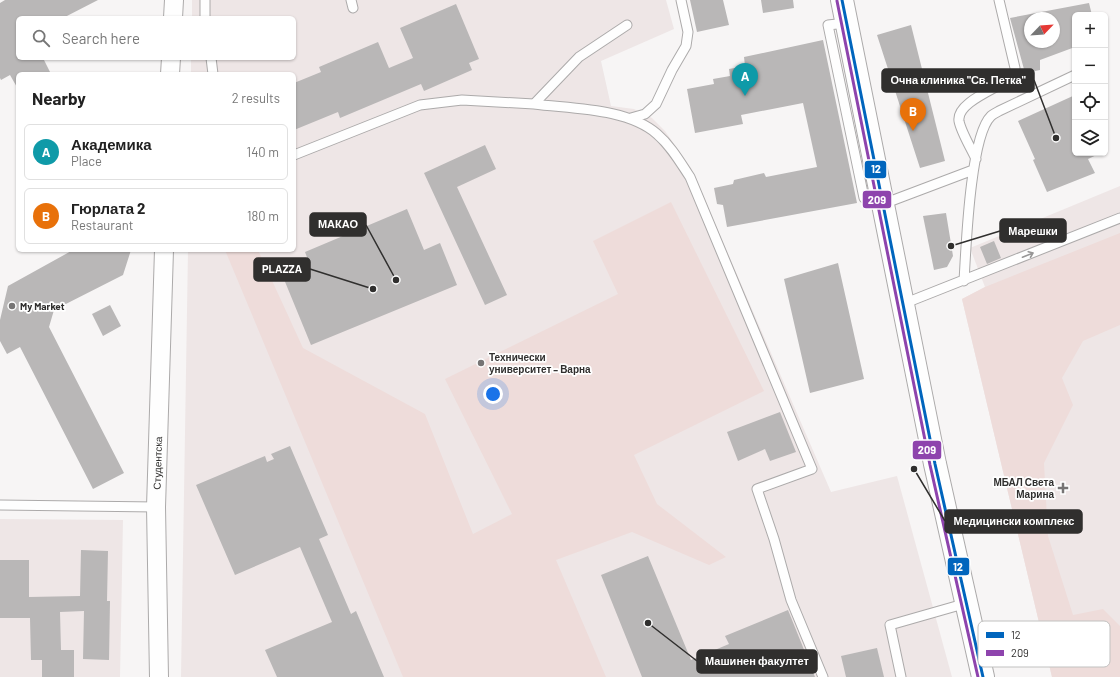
<!DOCTYPE html>
<meta charset="utf-8">
<style>
:root{--surface:#fff;--page:#f6f6f6;--text:#222;--muted:#767676;--line:#e0e0e0;--accent:#767474}
body{margin:0;font-family:Barlow,sans-serif;background:var(--page);color:var(--text)}
.controls{position:absolute;right:12px;top:12px;display:grid;overflow:hidden;border-radius:6px;box-shadow:0 1px 3px #0004}
.controls button{width:36px;height:36px;display:grid;place-items:center;padding:0;border:0;border-bottom:1px solid var(--line);background:var(--surface);color:var(--text);font:20px sans-serif}
.compass{position:absolute;left:1024px;top:12px;width:36px;height:36px;border-radius:50%;background:var(--surface);box-shadow:0 1px 3px #0004;rotate:65deg}
.you{position:absolute;left:493px;top:394px;width:14px;height:14px;margin:-10px;border:3px solid #fff;border-radius:50%;background:#1a73e8;box-shadow:0 0 0 6px #1a73e833}
.badge{display:grid;place-items:center;width:26px;height:26px;border-radius:50%;background:var(--accent);color:#fff;font-size:13px;font-weight:700}
.pin{position:absolute;translate:-50% -33px;filter:drop-shadow(0 1px 2px #0008)}
.pin::after{content:'';position:absolute;top:21px;width:14px;height:12px;background:inherit;clip-path:polygon(0 0,100% 0,50% 100%)}
.list{margin:0;padding:0;list-style:none}
h2{display:flex;justify-content:space-between;align-items:center;height:52px;margin:0;padding:0 16px;font-size:17px}
h2 small{font-size:13px;font-weight:400;color:var(--muted)}
.list li{display:grid;grid-template-columns:26px 1fr auto;gap:12px;align-items:center;box-sizing:border-box;height:56px;margin:0 8px 8px;padding:0 8px;border:1px solid var(--line);border-radius:6px}
.list b{display:block;font-size:15px;white-space:nowrap}
.list p{margin:0;font-size:13px;white-space:nowrap;color:var(--muted)}
.list em{font-size:13px;font-style:normal;color:var(--muted)}
.icon{flex:none;width:22px;height:22px;fill:none;stroke:currentColor;stroke-width:2;stroke-linecap:round;stroke-linejoin:round}
.map{position:relative;flex:none;width:1120px;height:677px;overflow:hidden}
.search{position:absolute;background:var(--surface);box-shadow:0 1px 3px #0004;left:16px;top:16px;width:280px;height:44px;display:flex;align-items:center;gap:10px;box-sizing:border-box;padding:0 14px;border-radius:6px;color:var(--muted);font-size:15px}
.panel{position:absolute;background:var(--surface);box-shadow:0 1px 3px #0004;left:16px;top:72px;width:280px;height:180px;border-radius:6px}
.map>svg:first-child{display:block}
.built{fill:#eee6e6}
.green{fill:#eedcda}
.building{fill:#b9b7b7;fill-rule:evenodd}
.lines{fill:none;stroke-linecap:round;stroke-linejoin:round}
.service-casing{stroke:#acaaaa;stroke-width:11}
.minor-casing{stroke:#acaaaa;stroke-width:20}
.primary-casing{stroke:#acaaaa;stroke-width:24}
.service{stroke:#fefefe;stroke-width:9}
.minor{stroke:#fefefe;stroke-width:18}
.primary{stroke:#fefefe;stroke-width:22}
.bus-1-casing{stroke:#fff;stroke-width:6}
.bus-2-casing{stroke:#fff;stroke-width:6}
.bus-1{stroke:#0065bd;stroke-width:3}
.bus-2{stroke:#8e44ad;stroke-width:3}
.oneway{stroke:#979696}
.poi-dot{fill:#767474;stroke:#fff;stroke-width:1.5}
.labels{text-anchor:middle;dominant-baseline:central;stroke-width:3.5;stroke-linejoin:round;paint-order:stroke}
.poi-label{font-size:10px;font-weight:bold;fill:#302f2e;stroke:#fff;text-anchor:start}
.street-label{font-size:10px;fill:#302f2e;stroke:#fff}
.key{fill:#fff;stroke:#c1c1c0;stroke-width:1}
.key-label{font-size:11px;fill:#302f2e}
.leader{fill:none;stroke:#302f2e;stroke-width:1.5}
.callout-dot{fill:#302f2e;stroke:#fff;stroke-width:1.5}
.callout{fill:#302f2e;stroke:#302f2e;stroke-width:1.5}
.callout-label{font-size:11px;text-anchor:middle;font-weight:bold;fill:#fff}
.line-badge{stroke:#fff;stroke-width:1.5}
.badge-label{font-size:11px;text-anchor:middle;font-weight:bold;fill:#fff}
</style>
<div class="map">
<svg width="1120" height="677" viewBox="0 0 1120 677">
<rect width="100%" height="100%" fill="#f7f5f5"/>
<path class="built" d="M192 0H666L674 29 601 61 611 106 634 109 652 118 665 131 691 168 831 492 897 476 952 677H181L188 250H294V74H191V58H294V18H192Z
M1120 186V677H1052L962 299 985 287 970 248Z
M0 519 123 520 120 677H0Z"/>
<path class="green" d="M671 202 764 391 634 455 657 504 726 557 709 565 632 532 556 560 606 677H403L225 250H258L303 348 425 414 473 534 512 514 445 379 618 294 593 241Z
M1120 233V325L1083 341 1062 378 1073 405 1044 463 1048 536 1073 615 1103 609 1120 626V677H1052L962 299 985 287Z"/>
<path class="building" d="M5 0H98L63 18H18V58H43L51 74H18V89L10 75 1 80 0 78V3Z
M690 0H723L729 25 697 32Z
M761 0H793L794 8 763 13Z
M1089 3 1092 15H1075V47L1040 60V70L1025 73 1010 18ZM1030 18H1054V42H1030Z
M456 4 479 59 469 63 472 70 424 91 421 84 340 118 338 112 294 130V83L321 72 319 67 378 42 389 68 413 58 400 28Z
M911 25 945 161 920 168 877 35Z
M823 40 857 203 727 227 723 205 717 204 714 188 733 184 734 180 764 173 766 177 817 167 803 103 741 115 743 124 695 133 687 89 714 84 713 79 730 76 729 69 745 66 744 57Z
M1075 95V153H1101L1088 159 1095 173 1047 192 1033 160 1035 159 1018 121Z
M485 145 496 169 457 187 507 295 485 305 424 173Z
M407 209 424 250 440 243 457 285 311 345 281 272 308 260 305 252Z
M946 213 953 256 947 267 934 270 923 216Z
M994 241 1001 258 987 264 980 247Z
M73 250H131L123 275 54 310 49 327 124 473 93 489 20 347 7 354 0 341V320L8 286Z
M838 263 864 379 810 393 784 279Z
M110 305 121 326 103 336 92 314Z
M780 412 796 452 770 461 765 449 738 461 727 432Z
M290 446 328 535 319 539 351 614 356 611 384 677H277L265 650 332 622 300 547 235 575 196 485 265 456 267 462 274 459 271 454Z
M81 550 108 551 107 601H110L109 660 83 659 84 611 60 612 61 650H74V677H42V660H31L30 618H0V560H29V597L80 596Z
M648 556 691 660 729 644 725 636 788 610 815 677H642L601 575Z
M877 648 884 677H846L841 656Z"/>
<g class="lines">
<g class="service-casing">
<path id="service" d="M351 0 353 8
M205 18V0
M846 23 828 25 864 198
M211 58 213 74
M534 104C572 109 627 108 657 134 671 146 680 162 690 177L812 469 757 489 774 539 791 600 823 677
M631 118 645 114 656 104 672 70 686 46 688 32 681 0
M294 155 420 105 462 100 534 104 579 57 627 25
M976 159C971 148 961 132 959 121 956 101 1002 87 1015 75V68L999 0
M883 204 973 170
M964 281C966 249 970 136 991 116 993 114 996 113 999 111L1075 75
M903 304 1120 218
M0 505 156 507
M901 677 890 625 967 603"/>
</g>
<g class="minor-casing">
<g id="minor">
<path d="M173 18 174 0"/>
<path d="M170 74 171 58"/>
<path id="s1" d="M159 677 156 507 164 250"/>
</g>
</g>
<g class="primary-casing">
<path id="primary" d="M842 0 935 464 983 677"/>
</g>
<use href="#service" class="service"/>
<use href="#minor" class="minor"/>
<use href="#primary" class="primary"/>
<g class="bus-1-casing">
<path id="bus-1" d="M842 0 935 464 983 677"/>
</g>
<g class="bus-2-casing">
<path id="bus-2" d="M837 1 930 465 978 677"/>
</g>
<use href="#bus-1" class="bus-1"/>
<use href="#bus-2" class="bus-2"/>
</g>
<defs><path id="oneway-shaft" d="M-6 0H5M1.5-3L5.5 0L1.5 3" fill="none" stroke-width="1.6" stroke-linecap="round" stroke-linejoin="round"/></defs>
<use class="oneway" href="#oneway-shaft" transform="translate(1028 255) rotate(-22)"/>
<g class="poi-dot">
<circle cx="12" cy="306" r="4"/>
<circle cx="481" cy="363" r="4"/>
<path d="M1061 482h4v4h4v4h-4v4h-4v-4h-4v-4h4z"/>
</g>
<g class="labels">
<g class="poi-label">
<text x="20" y="306">My Market</text>
<text x="489" y="357">Технически<tspan x="489" dy="12">университет – Варна</tspan></text>
<text x="1054" y="482" text-anchor="end">МБАЛ Света<tspan x="1054" dy="12">Марина</tspan></text>
</g>
<g class="street-label">
<text stroke="none"><textPath href="#s1" startOffset="214">Студентска</textPath></text>
</g>
</g>
<rect x="978" y="621" width="132" height="46" rx="6" class="key"/>
<rect x="986" y="632" width="18" height="6" fill="#0065bd"/>
<rect x="986" y="650" width="18" height="6" fill="#8e44ad"/>
<g class="key-label">
<text x="1011" y="639">12</text>
<text x="1011" y="657">209</text>
</g>
<path class="leader" d="M1056 138L1034 80M396 280L366 225M951 246L1000 231M373 289L310 269M914 469L945 521M648 623L697 661"/>
<g class="callout-dot">
<circle cx="1056" cy="138" r="4"/>
<circle cx="396" cy="280" r="4"/>
<circle cx="951" cy="246" r="4"/>
<circle cx="373" cy="289" r="4"/>
<circle cx="914" cy="469" r="4"/>
<circle cx="648" cy="623" r="4"/>
</g>
<g class="callout">
<rect x="882" y="69" width="152" height="23" rx="4"/>
<rect x="310" y="213" width="56" height="23" rx="4"/>
<rect x="1000" y="219" width="66" height="23" rx="4"/>
<rect x="254" y="258" width="56" height="23" rx="4"/>
<rect x="945" y="510" width="137" height="23" rx="4"/>
<rect x="697" y="650" width="120" height="23" rx="4"/>
</g>
<g class="callout-label">
<text x="958" y="84">Очна клиника "Св. Петка"</text>
<text x="338" y="228">МАКАО</text>
<text x="1033" y="235">Марешки</text>
<text x="282" y="273">PLAZZA</text>
<text x="1014" y="525">Медицински комплекс</text>
<text x="757" y="665">Машинен факултет</text>
</g>
<g class="line-badge">
<rect x="864" y="160" width="23" height="19" rx="4" fill="#0065bd"/>
<rect x="862" y="190" width="30" height="19" rx="4" fill="#8e44ad"/>
<rect x="912" y="440" width="30" height="20" rx="4" fill="#8e44ad"/>
<rect x="947" y="557" width="23" height="19" rx="4" fill="#0065bd"/>
</g>
<g class="badge-label">
<text x="876" y="173">12</text>
<text x="877" y="204">209</text>
<text x="927" y="454">209</text>
<text x="958" y="571">12</text>
</g>
</svg>
<div class="controls">
<button>+</button>
<button>−</button>
<button><svg class="icon" aria-label="locate" viewBox="0 0 24 24"><circle cx="12" cy="12" r="6"/><path d="M12 2v4M12 18v4M2 12h4M18 12h4"/></svg></button>
<button><svg class="icon" aria-label="layers" viewBox="0 0 24 24"><path d="M12 4l9 5-9 5-9-5zM3 14l9 5 9-5"/></svg></button>
</div>
<svg class="compass" viewBox="-18 -18 36 36"><path d="M0-13l5 13h-10z" fill="#e53935"/><path d="M0 13l5-13h-10z" fill="#767676"/></svg>
<div class="you"></div>
<div class="pin badge" style="left:745px;top:96px;background:#0f9aa8">A</div>
<div class="pin badge" style="left:913px;top:131px;background:#e8710a">B</div>
<div class="search"><svg class="icon" aria-label="search" viewBox="0 0 24 24"><circle cx="10" cy="10" r="6"/><path d="M15 15l6 6"/></svg>Search here</div>
<section class="panel">
<h2>Nearby<small>2 results</small></h2>
<ul class="list">
<li><span class="badge" style="background:#0f9aa8">A</span><div><b>Академика</b><p>Place</p></div><em>140 m</em></li>
<li><span class="badge" style="background:#e8710a">B</span><div><b>Гюрлата 2</b><p>Restaurant</p></div><em>180 m</em></li>
</ul>
</section>
</div>
